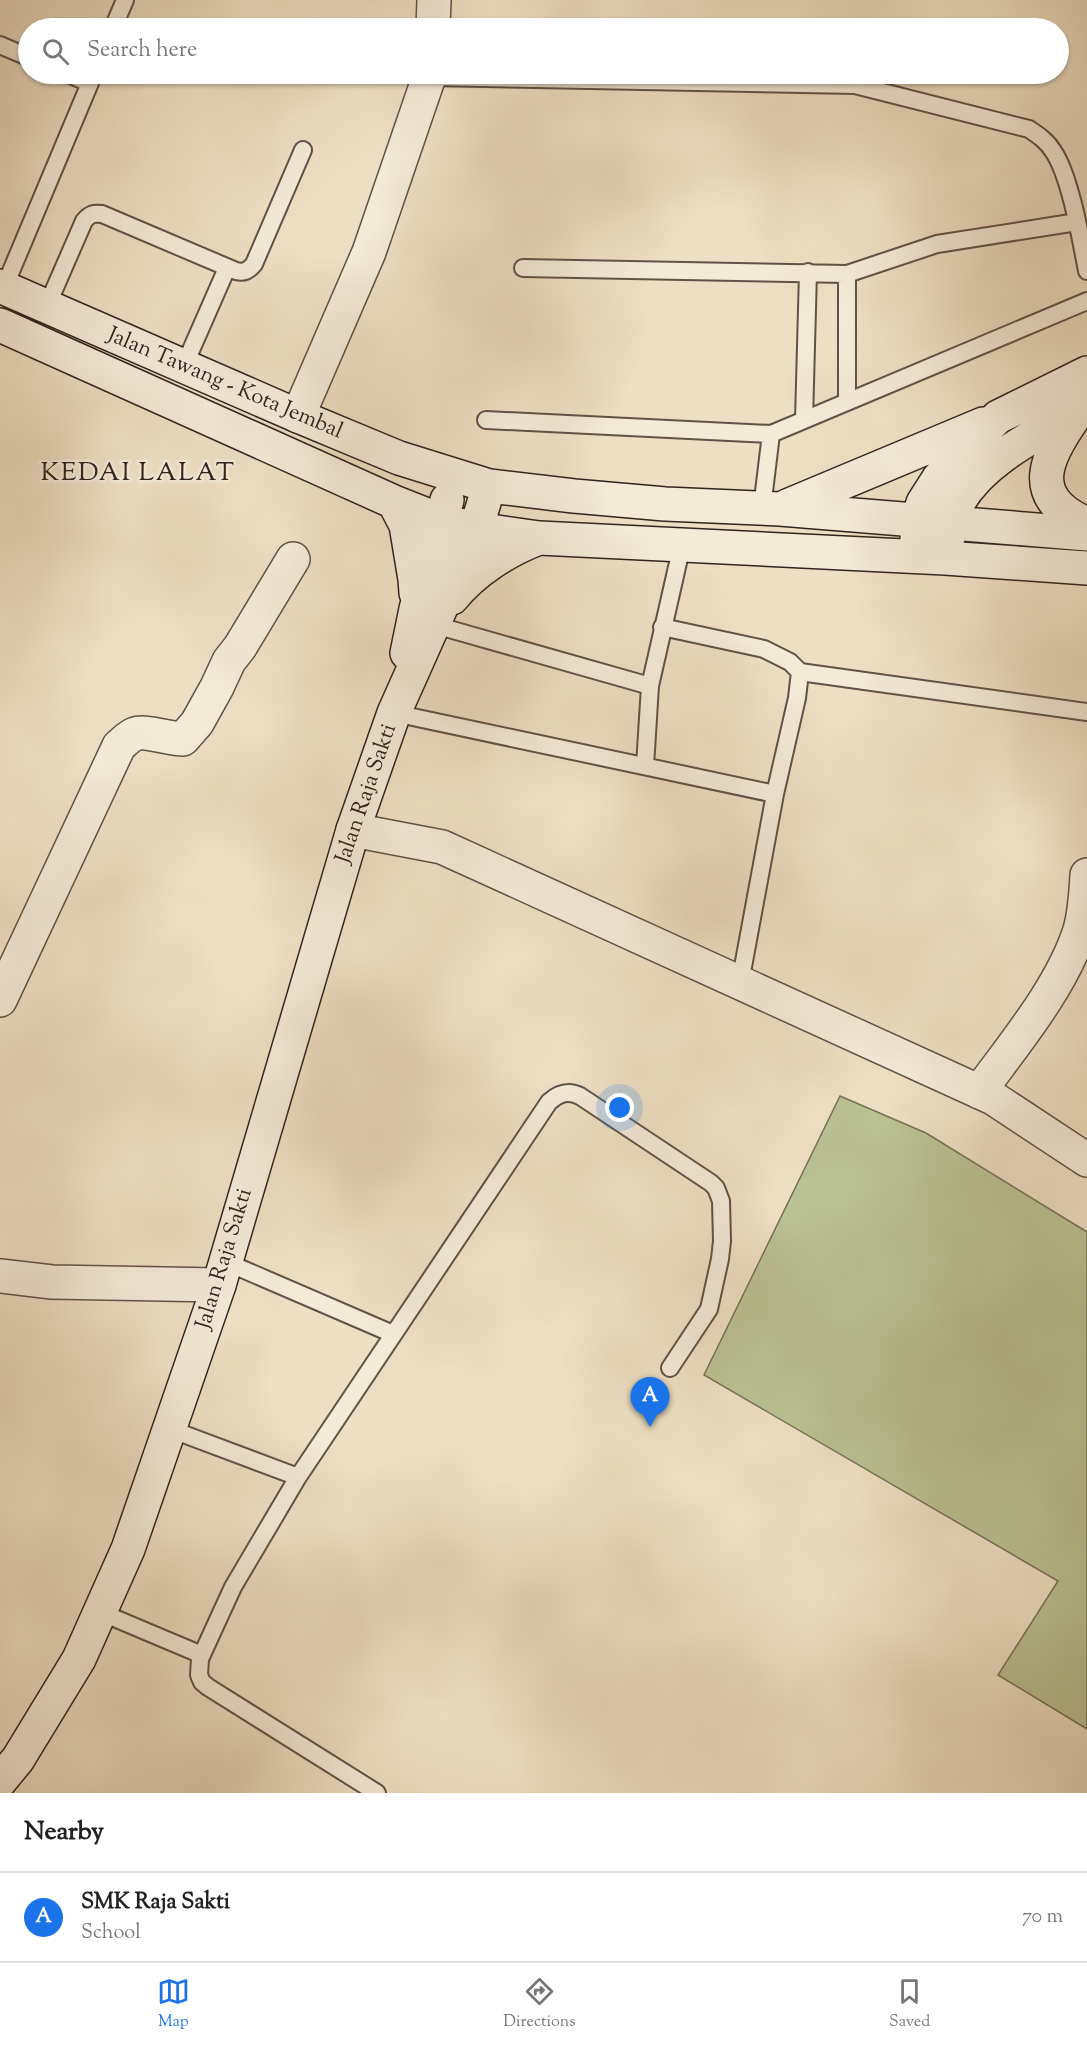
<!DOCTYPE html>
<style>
:root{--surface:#fff;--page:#f2f2f2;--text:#222;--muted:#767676;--line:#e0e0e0;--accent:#1a73e8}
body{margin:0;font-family:"Sorts Mill Goudy",serif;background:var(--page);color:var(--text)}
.you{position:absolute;left:620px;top:1108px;width:21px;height:21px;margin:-15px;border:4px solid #fff;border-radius:50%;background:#1a73e8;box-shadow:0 0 0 9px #1a73e833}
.badge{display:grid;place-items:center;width:39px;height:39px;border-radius:50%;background:var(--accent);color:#fff;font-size:20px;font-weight:700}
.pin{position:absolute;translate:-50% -50px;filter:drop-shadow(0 2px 3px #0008)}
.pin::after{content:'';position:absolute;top:32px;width:21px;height:18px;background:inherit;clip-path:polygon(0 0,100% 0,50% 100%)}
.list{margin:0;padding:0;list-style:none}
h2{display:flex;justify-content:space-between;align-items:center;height:78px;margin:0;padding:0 24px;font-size:26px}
h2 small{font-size:20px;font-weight:400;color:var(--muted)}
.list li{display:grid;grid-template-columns:39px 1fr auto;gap:18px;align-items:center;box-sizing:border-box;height:90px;padding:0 24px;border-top:2px solid var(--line)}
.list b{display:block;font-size:22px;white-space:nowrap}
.list p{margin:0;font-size:20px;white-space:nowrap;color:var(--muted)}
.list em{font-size:20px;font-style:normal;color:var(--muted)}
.icon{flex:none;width:33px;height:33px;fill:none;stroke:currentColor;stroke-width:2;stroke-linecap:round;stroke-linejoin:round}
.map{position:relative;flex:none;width:1087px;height:1793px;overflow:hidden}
.search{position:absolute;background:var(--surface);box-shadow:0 2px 4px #0004;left:18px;right:18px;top:18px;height:66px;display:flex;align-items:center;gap:15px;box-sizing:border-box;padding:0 21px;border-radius:33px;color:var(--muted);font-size:22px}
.sheet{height:168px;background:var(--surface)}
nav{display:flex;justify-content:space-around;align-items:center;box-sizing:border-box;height:84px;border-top:2px solid var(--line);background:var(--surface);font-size:16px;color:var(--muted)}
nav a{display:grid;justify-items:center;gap:3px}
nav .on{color:var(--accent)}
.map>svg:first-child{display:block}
.green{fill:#bac192;stroke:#767258;stroke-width:1.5}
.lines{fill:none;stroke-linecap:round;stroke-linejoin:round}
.service-casing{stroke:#605247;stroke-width:20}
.minor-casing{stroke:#605247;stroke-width:36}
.secondary-casing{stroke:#31231e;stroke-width:36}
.service{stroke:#f3ead8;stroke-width:16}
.minor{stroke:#f3ead8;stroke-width:33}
.secondary{stroke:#f3ead8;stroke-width:33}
.labels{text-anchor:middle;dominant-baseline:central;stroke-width:5;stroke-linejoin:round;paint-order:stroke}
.street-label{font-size:22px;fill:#31231e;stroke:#f3ead8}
.quarter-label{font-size:26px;letter-spacing:1.5px;fill:#31231e;stroke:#f3ead8}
</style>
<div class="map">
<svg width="1087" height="1793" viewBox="0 0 1087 1793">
<rect width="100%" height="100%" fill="#eddfc3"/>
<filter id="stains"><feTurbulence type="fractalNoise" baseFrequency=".00333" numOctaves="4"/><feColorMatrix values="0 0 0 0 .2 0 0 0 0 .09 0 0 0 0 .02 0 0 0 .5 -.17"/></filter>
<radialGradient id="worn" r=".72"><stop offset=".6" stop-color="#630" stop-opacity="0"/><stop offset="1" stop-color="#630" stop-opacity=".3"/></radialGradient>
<path class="green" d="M840 1096 926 1133 1087 1232V1729L998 1675 1058 1581 704 1375Z"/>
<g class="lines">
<g class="service-casing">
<path id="service" d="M113 28 125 0
M0 45 28 57
M430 77 855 85 1029 129C1038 135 1047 141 1053 151 1070 175 1081 240 1087 271
M523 268 847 274 937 244 1077 222
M4 288 90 83 68 74
M47 306 84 221C90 214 93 213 102 214L236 271C244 273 248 271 254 264L303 150
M184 366 227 268
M847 402V274
M486 420 771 434 1087 301
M804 420 808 272
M762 508 771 434
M435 625 650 686 645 766
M662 627 764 649 790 662 800 672
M650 686 682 545
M394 713 775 794
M740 983 775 794 797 698 800 672 1087 712
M226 1262 393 1334
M170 1429 298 1477
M100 1612 202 1655
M377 1793 208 1687 202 1682 199 1675 200 1659 233 1587 298 1477 549 1102C559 1093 568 1090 580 1096L711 1183 716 1188 721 1201 722 1241 720 1259 709 1309 670 1368"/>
</g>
<g class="minor-casing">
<path id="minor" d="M433 28 434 0
M298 416 369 252 430 74
M353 830 442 847 993 1098 1087 1160
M0 1000 119 746C124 742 129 736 135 734 145 730 170 739 183 739L197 723 217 687 229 661 240 647 293 559
M979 1092C1014 1044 1062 987 1080 930 1085 912 1086 894 1087 875
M0 1276 52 1282 219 1285"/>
</g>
<g class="secondary-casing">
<path id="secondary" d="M0 286 298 416 399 458 489 486 574 496 665 504 780 509 1087 534
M0 325 394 502 442 521 476 529 539 538 945 558 1087 568
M1077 413C1046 456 1024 497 1087 524
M394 502 406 525 415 579 416 593
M787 506 983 424
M917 540 918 519 923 503 939 478 969 445 998 417 1087 373
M947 543C949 529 951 515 958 503 982 460 1039 433 1080 409L1087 401
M452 598C474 571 507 550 539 538
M407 653 416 609 447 500
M0 1781 18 1759 79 1659 128 1549 219 1285 353 830 394 713 476 529 489 486"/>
</g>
<use href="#service" class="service"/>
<use href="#minor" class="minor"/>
<use href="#secondary" class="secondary"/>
</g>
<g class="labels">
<g class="street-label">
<text transform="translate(225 384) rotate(23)">Jalan Tawang - Kota Jembal</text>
<text transform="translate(367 794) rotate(-71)">Jalan Raja Sakti</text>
<text transform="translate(225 1259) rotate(-73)">Jalan Raja Sakti</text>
</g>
<g class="quarter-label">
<text x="138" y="473">KEDAI LALAT</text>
</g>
</g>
<rect width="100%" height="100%" filter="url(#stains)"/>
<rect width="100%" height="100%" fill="url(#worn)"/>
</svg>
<div class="you"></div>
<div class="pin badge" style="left:650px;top:1427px">A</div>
<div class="search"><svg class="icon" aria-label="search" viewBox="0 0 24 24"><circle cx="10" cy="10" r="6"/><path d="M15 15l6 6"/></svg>Search here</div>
</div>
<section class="sheet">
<h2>Nearby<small></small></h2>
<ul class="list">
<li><span class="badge">A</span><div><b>SMK Raja Sakti</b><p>School</p></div><em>70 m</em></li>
</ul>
</section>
<nav>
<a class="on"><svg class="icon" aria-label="map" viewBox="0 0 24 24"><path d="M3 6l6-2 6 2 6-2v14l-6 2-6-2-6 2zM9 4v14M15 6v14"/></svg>Map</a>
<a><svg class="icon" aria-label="directions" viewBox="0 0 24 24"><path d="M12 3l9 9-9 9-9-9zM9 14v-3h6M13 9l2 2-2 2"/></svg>Directions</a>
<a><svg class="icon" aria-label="saved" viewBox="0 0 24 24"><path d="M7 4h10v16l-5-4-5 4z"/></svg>Saved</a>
</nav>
